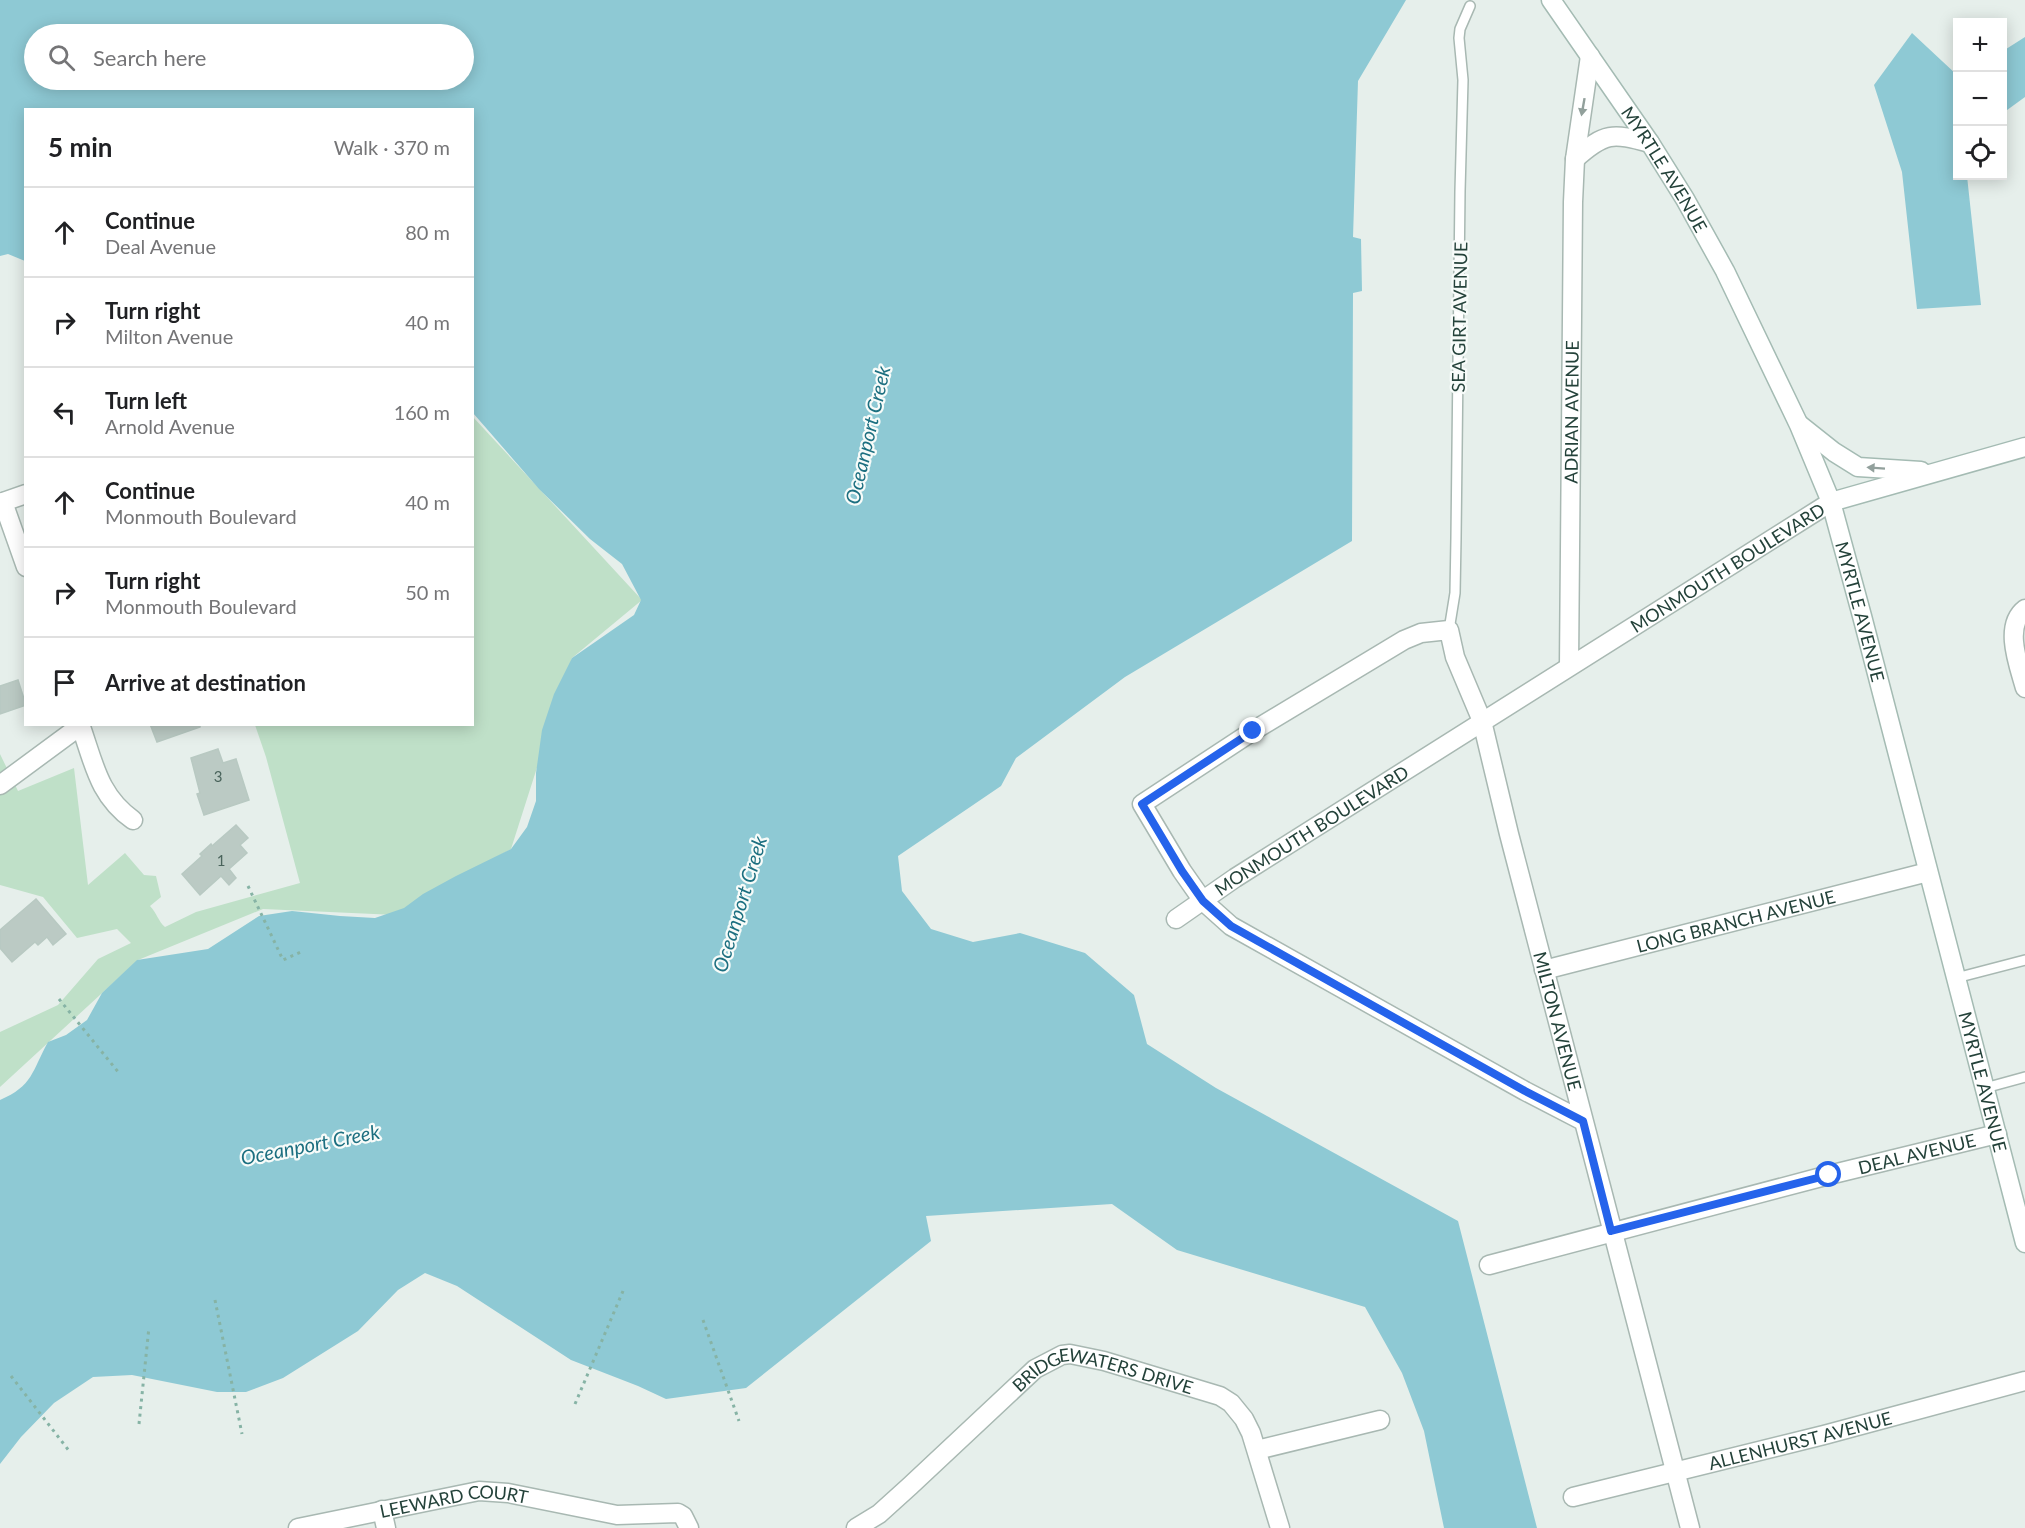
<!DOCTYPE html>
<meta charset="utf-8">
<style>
:root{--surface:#fff;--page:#f6f6f6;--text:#202124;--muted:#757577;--line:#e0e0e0}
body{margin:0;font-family:Lato,sans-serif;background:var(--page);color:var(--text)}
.controls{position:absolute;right:18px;top:18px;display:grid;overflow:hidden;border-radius:0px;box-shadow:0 3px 15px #0003}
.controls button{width:54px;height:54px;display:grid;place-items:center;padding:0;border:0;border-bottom:2px solid var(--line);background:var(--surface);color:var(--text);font:30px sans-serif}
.stop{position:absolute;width:18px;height:18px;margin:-14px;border:4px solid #2563eb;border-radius:50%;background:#fff}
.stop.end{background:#2563eb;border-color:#fff;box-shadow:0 2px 6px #0008}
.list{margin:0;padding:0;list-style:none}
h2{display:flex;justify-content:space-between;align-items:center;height:78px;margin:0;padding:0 24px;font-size:26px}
h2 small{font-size:20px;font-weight:400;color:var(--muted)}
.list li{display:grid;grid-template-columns:39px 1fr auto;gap:18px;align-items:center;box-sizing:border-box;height:90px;padding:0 24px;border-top:2px solid var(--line)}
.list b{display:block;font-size:22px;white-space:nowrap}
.list p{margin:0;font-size:20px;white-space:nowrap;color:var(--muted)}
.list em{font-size:20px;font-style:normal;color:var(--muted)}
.icon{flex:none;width:33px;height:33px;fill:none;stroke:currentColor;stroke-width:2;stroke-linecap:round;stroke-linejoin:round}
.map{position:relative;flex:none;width:2025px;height:1528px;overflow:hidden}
.search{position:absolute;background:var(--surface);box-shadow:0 3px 15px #0003;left:24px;top:24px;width:450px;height:66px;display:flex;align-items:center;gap:15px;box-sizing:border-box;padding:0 21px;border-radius:33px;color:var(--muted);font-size:22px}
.panel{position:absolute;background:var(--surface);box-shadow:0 3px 15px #0003;left:24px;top:108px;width:450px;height:618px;border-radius:0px}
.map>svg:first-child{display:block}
.green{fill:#bfe0c8}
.water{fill:#8ec9d4;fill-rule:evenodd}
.building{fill:#bbcac4;stroke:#b8c9c2;stroke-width:1.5}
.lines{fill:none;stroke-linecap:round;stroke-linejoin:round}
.lane-casing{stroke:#a8b8b2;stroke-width:12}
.street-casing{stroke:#a8b8b2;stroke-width:21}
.secondary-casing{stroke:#a4bbb3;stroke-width:21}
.path{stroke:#86b3a5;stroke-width:3;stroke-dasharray:3 4.5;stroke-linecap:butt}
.lane{stroke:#fff;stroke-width:9}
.street{stroke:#fff;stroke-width:18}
.secondary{stroke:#fff;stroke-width:18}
.oneway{fill:#92a09c}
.route{stroke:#2563eb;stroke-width:8}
.labels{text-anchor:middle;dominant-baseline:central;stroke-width:4.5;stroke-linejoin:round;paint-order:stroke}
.number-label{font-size:15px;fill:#4a645c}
.street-label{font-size:18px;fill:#24423a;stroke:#f7fbf9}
.water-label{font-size:20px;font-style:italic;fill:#1c6f80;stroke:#f7fbf9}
</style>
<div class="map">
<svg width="2025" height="1528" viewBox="0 0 2025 1528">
<rect width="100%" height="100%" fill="#e6efeb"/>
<path class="green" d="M473 417 642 600 572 658 511 849 396 915 263 909 138 960 0 1087V1032L58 1005 98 959 131 943 117 929 77 938 43 897 0 885V754L18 791 74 768 88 885 125 853 144 875 156 876 161 897 150 906C157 913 158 921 165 927L196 912 300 883 266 757 255 725 472 724Z"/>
<path class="water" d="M0 0H1406L1358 81 1353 237 1361 239 1362 291 1353 293 1352 541 1125 677 1016 758 1001 786 898 856 902 891 931 929 973 942 1020 933 1085 953 1134 995 1147 1044 1216 1088 1458 1221 1537 1528H1444L1424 1431 1402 1373 1365 1307 1177 1250 1112 1204 926 1216 931 1241 746 1388 666 1399 638 1386 571 1360 457 1286 425 1273 398 1290 358 1331 283 1378 246 1392H217L132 1375 93 1377 54 1403 21 1437 0 1464V1100C33 1086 32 1071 48 1042L66 1035 87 1020 102 993 137 960 208 949 259 916 292 911 340 916 375 918 404 908 423 894 456 876 511 849 527 827 536 801V773L542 730 554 694 572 658 634 615 641 600 622 564 590 539 539 489 473 413 472 110H26L25 261 8 254 0 256ZM464 34V80H34V34Z
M1912 33 1957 75 1958 176H1967L1981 305 1917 309 1902 172 1874 85Z
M2025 37V97L2003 113V51Z"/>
<path class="building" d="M18 680 26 705 0 714V686Z
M150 724H200V727L157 742Z
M218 749 223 763 236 759 249 800 204 815 197 794 200 793 191 758Z
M236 825 248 838 240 845 247 853 229 869 236 878 229 885 221 876 200 895 182 874 202 856 200 854 211 844 212 846Z
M36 899 66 934 53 945 47 937 38 945 35 942 12 962 0 948V930Z"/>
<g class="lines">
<g class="lane-casing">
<path id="lane" d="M1449 630 1455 593 1456 538 1460 191 1463 80 1459 38 1460 29 1470 6
M1956 978 2025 960
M1985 1088 2025 1077"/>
</g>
<g class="street-casing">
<g id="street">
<path d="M1575 159C1605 132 1612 133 1650 143"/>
<path d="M3 502 26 567"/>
<path d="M0 503 26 494"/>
<path d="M2025 609C2003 626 2019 666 2025 688"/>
<path id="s1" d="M1569 666 1573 202 1575 159 1590 56"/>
<path d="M80 724C94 763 98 795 133 820"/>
<path d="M0 785 80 726"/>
<path id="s2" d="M1176 919 1235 878 1831 502"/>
<path id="s3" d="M1544 970 1928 872"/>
<path id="s4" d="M1583 1121 1525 1091 1231 926 1203 901 1182 871 1142 804 1253 731 1404 640 1421 633 1449 630 1455 657 1482 721 1509 834 1690 1528"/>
<path id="s5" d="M1489 1265 1829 1175 1997 1134"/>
<path d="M1257 1450 1380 1420"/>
<path id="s6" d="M1573 1497 1824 1435 2025 1381"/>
<path d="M382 1510 386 1528"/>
<path id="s7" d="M298 1528 479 1491 508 1493 617 1515 678 1513 683 1516 689 1528"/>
<path id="s8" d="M856 1528 879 1514 910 1486 1035 1369 1062 1355 1070 1354 1104 1361 1220 1396 1231 1403 1244 1419 1251 1433 1280 1528"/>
</g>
</g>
<g class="secondary-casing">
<g id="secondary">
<path id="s9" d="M1551 0 1650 143 1685 199 1725 271 1799 425 1831 502 1862 616 2025 1243"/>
<path d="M1800 425 1834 452 1858 467 1921 471"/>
<path d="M1831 502 2025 447"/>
</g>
</g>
<path class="path" d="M248 886 283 960 301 952
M59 999 119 1073
M215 1300 242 1434
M703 1320 739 1421
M11 1376 70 1452
M575 1404 623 1291
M139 1424 149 1327"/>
<use href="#lane" class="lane"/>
<use href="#street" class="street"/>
<use href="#secondary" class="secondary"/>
</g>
<defs><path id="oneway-solid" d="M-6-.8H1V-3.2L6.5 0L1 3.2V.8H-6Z" transform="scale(1.5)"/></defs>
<g class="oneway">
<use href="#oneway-solid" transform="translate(1583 107) rotate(100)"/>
<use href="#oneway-solid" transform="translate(1876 468) rotate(-176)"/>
</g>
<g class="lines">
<path class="route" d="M1253 731 1142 804 1182 871 1203 901 1231 926 1525 1091 1583 1121 1611 1231 1829 1175"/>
</g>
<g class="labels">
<g class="number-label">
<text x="218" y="776">3</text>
<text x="221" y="860">1</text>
</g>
<g class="street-label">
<text stroke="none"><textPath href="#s9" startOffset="204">MYRTLE AVENUE</textPath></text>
<text transform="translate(1459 317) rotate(-89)">SEA GIRT AVENUE</text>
<text stroke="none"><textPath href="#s1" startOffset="254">ADRIAN AVENUE</textPath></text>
<text stroke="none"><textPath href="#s2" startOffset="654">MONMOUTH BOULEVARD</textPath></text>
<text stroke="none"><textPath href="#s9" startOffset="690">MYRTLE AVENUE</textPath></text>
<text stroke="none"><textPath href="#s2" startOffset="162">MONMOUTH BOULEVARD</textPath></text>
<text stroke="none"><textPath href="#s3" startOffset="198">LONG BRANCH AVENUE</textPath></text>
<text stroke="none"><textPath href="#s4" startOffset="1317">MILTON AVENUE</textPath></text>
<text stroke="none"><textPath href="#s9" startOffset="1176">MYRTLE AVENUE</textPath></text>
<text stroke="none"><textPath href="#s5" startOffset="442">DEAL AVENUE</textPath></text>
<text stroke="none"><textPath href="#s8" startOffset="309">BRIDGEWATERS DRIVE</textPath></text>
<text stroke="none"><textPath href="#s6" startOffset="234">ALLENHURST AVENUE</textPath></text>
<text stroke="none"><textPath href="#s7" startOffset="159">LEEWARD COURT</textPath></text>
</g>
<g class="water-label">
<text transform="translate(867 435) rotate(-77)">Oceanport Creek</text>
<text transform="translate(739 904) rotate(-73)">Oceanport Creek</text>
<text transform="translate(310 1144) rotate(-11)">Oceanport Creek</text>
</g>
</g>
</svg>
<div class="controls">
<button>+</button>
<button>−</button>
<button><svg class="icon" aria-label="locate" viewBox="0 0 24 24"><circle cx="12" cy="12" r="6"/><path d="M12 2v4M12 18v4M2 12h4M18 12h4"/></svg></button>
</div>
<div class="stop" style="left:1829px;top:1175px"></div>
<div class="stop end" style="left:1253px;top:731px"></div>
<div class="search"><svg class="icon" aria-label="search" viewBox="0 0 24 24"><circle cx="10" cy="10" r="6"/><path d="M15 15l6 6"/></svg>Search here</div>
<section class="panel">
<h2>5 min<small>Walk · 370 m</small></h2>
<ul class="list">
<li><svg class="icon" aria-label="ahead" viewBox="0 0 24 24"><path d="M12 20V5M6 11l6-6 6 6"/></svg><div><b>Continue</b><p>Deal Avenue</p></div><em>80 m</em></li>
<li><svg class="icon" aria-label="right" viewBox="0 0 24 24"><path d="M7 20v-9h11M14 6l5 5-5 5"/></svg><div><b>Turn right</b><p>Milton Avenue</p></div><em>40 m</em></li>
<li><svg class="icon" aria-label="left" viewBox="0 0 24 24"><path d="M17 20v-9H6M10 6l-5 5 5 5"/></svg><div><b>Turn left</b><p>Arnold Avenue</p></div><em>160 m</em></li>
<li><svg class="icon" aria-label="ahead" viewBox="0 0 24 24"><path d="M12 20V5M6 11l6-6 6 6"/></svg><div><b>Continue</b><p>Monmouth Boulevard</p></div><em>40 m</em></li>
<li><svg class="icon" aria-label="right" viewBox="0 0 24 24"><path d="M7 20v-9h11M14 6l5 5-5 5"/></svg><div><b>Turn right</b><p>Monmouth Boulevard</p></div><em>50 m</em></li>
<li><svg class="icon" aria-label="arrive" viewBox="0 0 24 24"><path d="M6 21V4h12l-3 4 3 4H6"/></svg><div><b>Arrive at destination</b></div></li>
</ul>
</section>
</div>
